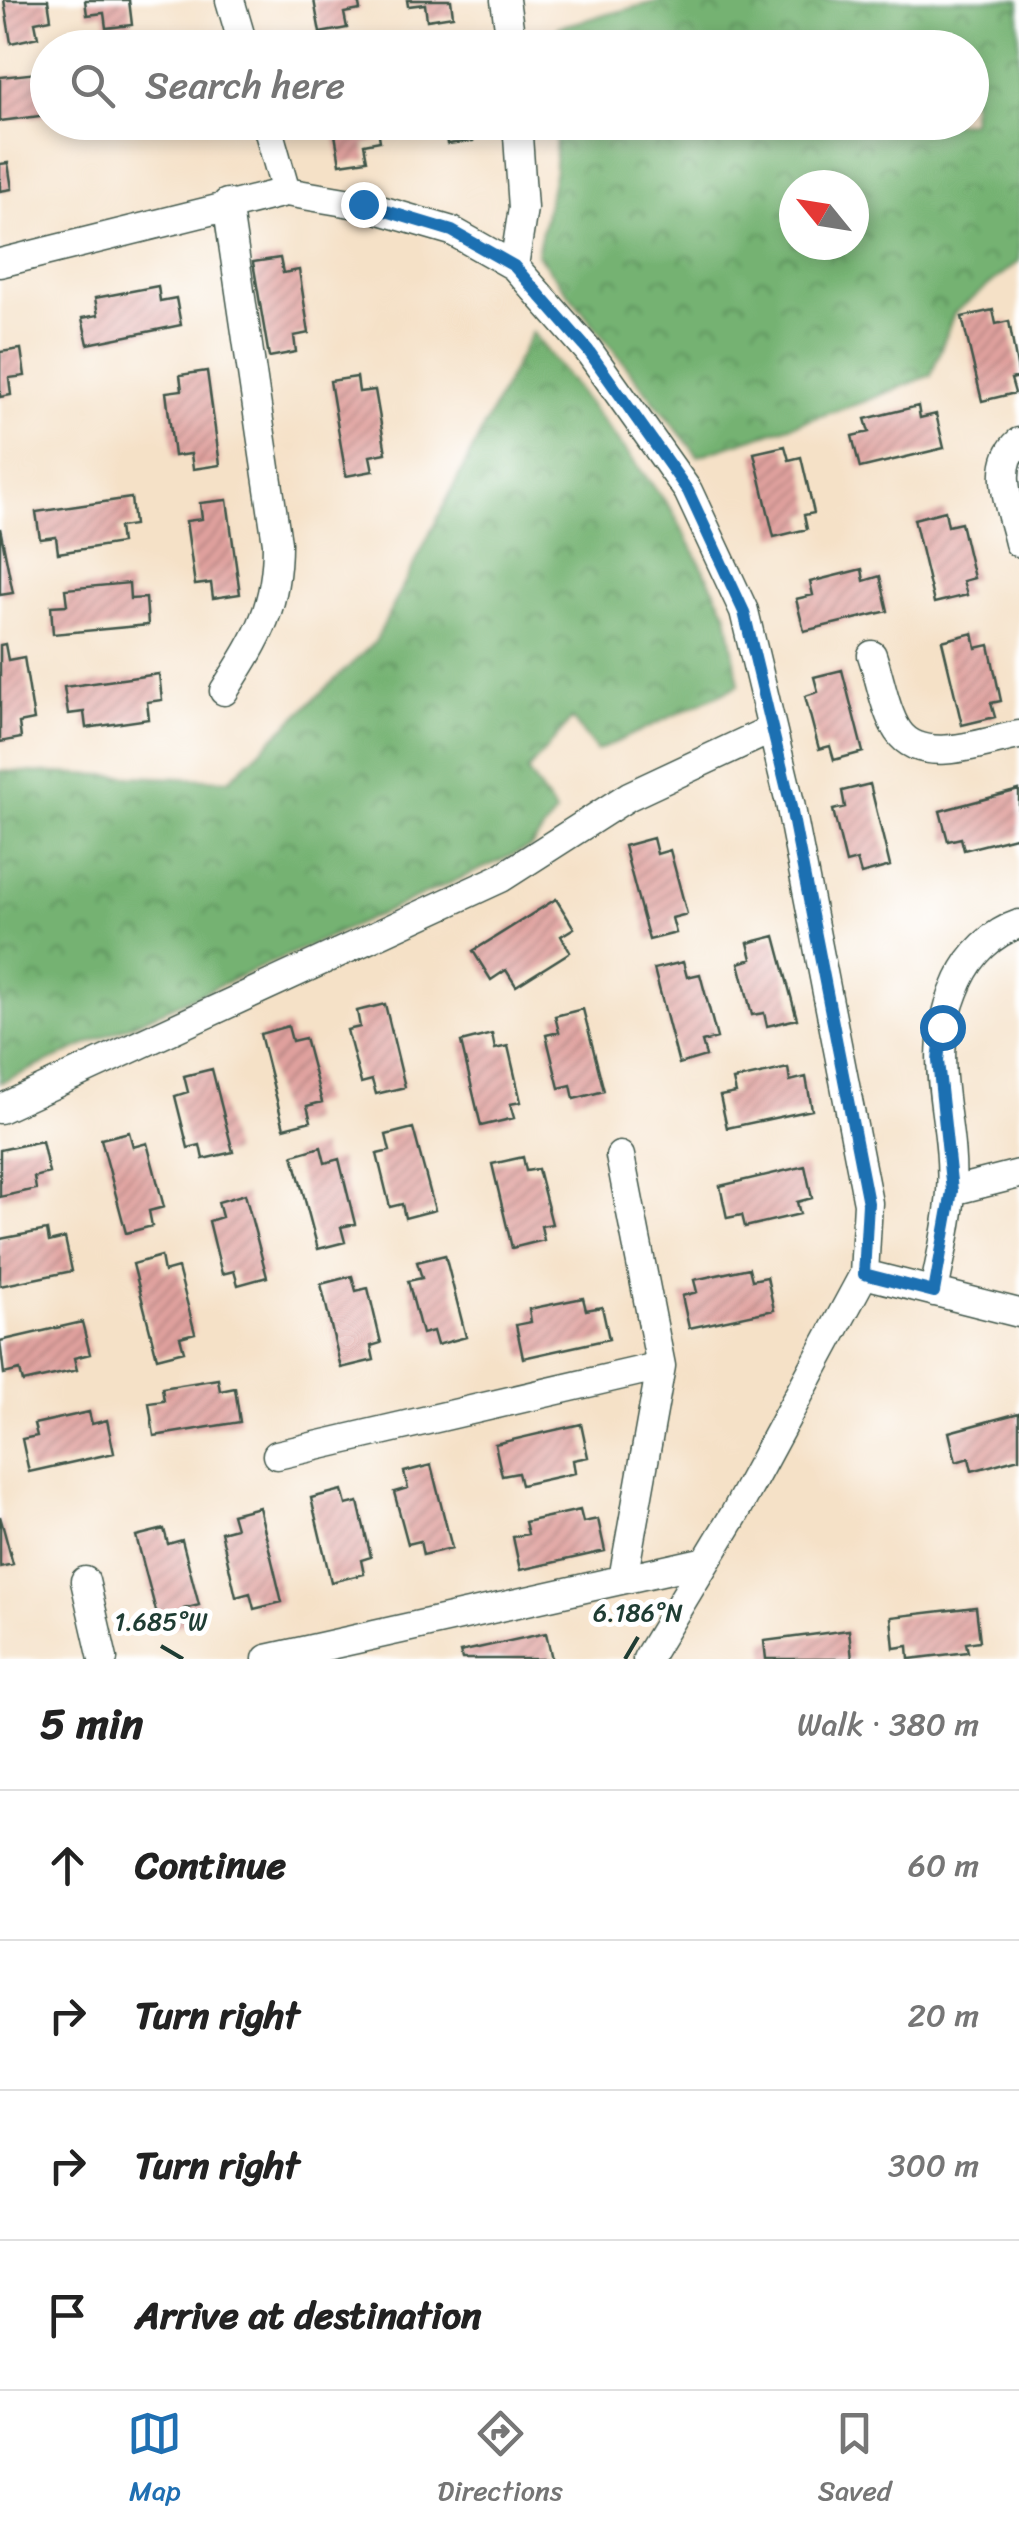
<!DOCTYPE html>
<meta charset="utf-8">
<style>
:root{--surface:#fff;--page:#f2f2f2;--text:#222;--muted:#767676;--line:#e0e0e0;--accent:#1f6fb2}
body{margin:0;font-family:Sriracha,sans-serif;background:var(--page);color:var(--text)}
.compass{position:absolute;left:779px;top:170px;width:90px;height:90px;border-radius:50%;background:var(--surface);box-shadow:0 5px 15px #0003;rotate:300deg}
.stop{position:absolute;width:30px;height:30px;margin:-22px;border:8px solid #1f6fb2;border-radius:50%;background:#fff}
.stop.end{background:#1f6fb2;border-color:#fff;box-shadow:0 2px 10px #0008}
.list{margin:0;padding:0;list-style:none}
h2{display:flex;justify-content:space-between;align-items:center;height:130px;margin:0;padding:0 40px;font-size:42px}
h2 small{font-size:32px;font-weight:400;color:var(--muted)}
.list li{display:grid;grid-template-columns:65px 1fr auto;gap:30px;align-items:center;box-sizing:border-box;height:150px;padding:0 40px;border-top:2px solid var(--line)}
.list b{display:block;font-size:38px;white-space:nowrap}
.list em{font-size:32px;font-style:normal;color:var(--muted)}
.icon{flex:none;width:55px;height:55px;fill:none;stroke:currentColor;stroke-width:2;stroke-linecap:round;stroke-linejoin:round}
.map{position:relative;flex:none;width:1019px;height:1659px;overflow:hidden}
.search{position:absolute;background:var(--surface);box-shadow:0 5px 15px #0003;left:30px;right:30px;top:30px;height:110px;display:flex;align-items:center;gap:25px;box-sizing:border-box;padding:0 35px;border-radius:55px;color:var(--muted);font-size:38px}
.sheet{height:730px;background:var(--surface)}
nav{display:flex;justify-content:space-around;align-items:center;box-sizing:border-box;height:140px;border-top:2px solid var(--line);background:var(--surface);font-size:28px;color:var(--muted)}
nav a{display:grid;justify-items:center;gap:5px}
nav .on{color:var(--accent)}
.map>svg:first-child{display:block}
.forest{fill:url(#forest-crowns);stroke:#4a7853;stroke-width:2.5;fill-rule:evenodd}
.building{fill:url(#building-hatch)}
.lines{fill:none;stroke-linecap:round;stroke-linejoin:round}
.street-casing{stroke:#3f564a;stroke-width:31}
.street{stroke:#fff;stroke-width:28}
.route{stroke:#1f6fb2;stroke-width:12}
.ticks{fill:none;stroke:#1f3d34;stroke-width:4}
.ticks-label{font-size:25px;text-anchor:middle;fill:#1f3d34;stroke:#fff;stroke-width:10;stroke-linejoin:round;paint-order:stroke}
</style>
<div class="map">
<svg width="1019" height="1659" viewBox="0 0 1019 1659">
<defs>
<pattern id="forest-crowns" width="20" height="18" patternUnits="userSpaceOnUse" patternTransform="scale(2.5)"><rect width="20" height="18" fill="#74b272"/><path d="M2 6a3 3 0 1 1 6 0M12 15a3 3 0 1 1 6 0" fill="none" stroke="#5f925e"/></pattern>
<pattern id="building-hatch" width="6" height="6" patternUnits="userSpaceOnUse" patternTransform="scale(2.5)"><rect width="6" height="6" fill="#e0a19e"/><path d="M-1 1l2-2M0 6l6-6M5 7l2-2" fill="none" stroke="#b58482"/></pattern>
</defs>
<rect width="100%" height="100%" fill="#fff"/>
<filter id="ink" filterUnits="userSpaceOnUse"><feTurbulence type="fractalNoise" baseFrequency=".01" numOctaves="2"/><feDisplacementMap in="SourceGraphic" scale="20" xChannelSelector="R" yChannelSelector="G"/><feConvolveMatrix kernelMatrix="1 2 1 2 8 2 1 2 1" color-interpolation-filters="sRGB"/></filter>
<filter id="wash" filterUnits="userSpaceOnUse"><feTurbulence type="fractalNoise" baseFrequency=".0048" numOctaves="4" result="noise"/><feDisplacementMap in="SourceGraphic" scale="40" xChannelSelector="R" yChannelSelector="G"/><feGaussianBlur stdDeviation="2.25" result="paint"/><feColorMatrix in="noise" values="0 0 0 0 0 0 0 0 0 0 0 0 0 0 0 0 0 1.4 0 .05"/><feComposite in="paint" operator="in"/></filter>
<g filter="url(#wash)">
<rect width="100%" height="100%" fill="#f5e1c7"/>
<path class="forest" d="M663 0H1019V261L954 313 931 375 863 402 698 456 537 254 555 170 556 123 972 122V48L558 47V27ZM794 185H854V245H794Z
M532 332 672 510 727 614 739 685 597 751 572 719 527 771 556 813 531 847 0 1083V771L229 780 375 642Z"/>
<g id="blocks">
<path class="building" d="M4 0H48L51 19 35 22 38 37 11 43Z
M85 0H129L132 25 106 28 104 13 87 15Z
M314 0H358L360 10 344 13 347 28 320 33Z
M407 0H451L453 16 427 20 425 4 408 6Z
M37 73 40 89 48 88V115L0 121V77Z
M333 122H377L380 141 364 144 367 160 340 164Z
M427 122H471L473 141 447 144 445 129 428 131Z
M8 163 12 189 0 191V164Z
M280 258 283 273 299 270 309 333 294 336 296 352 269 357 253 262Z
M158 286 160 301 176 298 181 325 88 344 82 318 98 315 95 298Z
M993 310 996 324 1009 321 1019 377 1011 379 1015 393 982 401 962 317Z
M21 349 25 376 9 378 11 395 0 397V352Z
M207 371 220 465 193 469 191 454 174 456 166 392 182 390 180 375Z
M357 377 359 392 375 390 386 453 370 456 373 471 346 476 330 381Z
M918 406 920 418 936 414 944 448 860 468 852 436 869 432 865 419Z
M785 446 789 460 801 457 814 513 804 515 807 529 774 537 754 453Z
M131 498 134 525 119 527 121 543 58 553 56 537 40 539 36 512Z
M227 500 240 594 213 598 211 583 195 585 186 521 202 519 200 503Z
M945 511 948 526 961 523 974 578 963 581 967 595 934 603 914 519Z
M0 528 13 593 0 595Z
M862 569 864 581 880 576 888 611 804 631 796 599 813 595 810 582Z
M129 583 130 599 146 598 148 625 53 634 51 606 67 605 65 589Z
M973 633 976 648 989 645 1001 701 991 703 995 717 962 725 942 641Z
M5 644 8 660 24 657 34 720 19 723 21 738 0 742V645Z
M842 670 863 752 834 760 830 746 819 749 805 696 818 692 814 677Z
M159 674 162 700 147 702 149 719 86 728 84 712 68 714 64 687Z
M870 784 890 866 861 874 857 860 846 863 833 810 845 807 842 791Z
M1019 790V836L964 850 961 838 948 841 940 811Z
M653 838 657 854 670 850 687 914 672 918 676 933 649 940 624 846Z
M556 899 574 928 561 936 570 952 516 986 506 970 491 980 473 951Z
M775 936 797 1019 767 1026 764 1013 752 1015 739 963 752 959 748 943Z
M683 962 687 977 700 974 717 1038 702 1042 706 1056 679 1064 654 969Z
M385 1004 405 1087 376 1094 372 1080 361 1083 347 1030 360 1027 357 1011Z
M583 1009 604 1091 574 1099 571 1085 559 1088 546 1035 559 1032 555 1016Z
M288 1026 292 1041 305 1038 322 1102 307 1106 311 1121 284 1128 260 1034Z
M492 1034 495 1049 508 1046 521 1102 510 1104 514 1118 481 1126 461 1042Z
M788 1068 790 1081 806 1077 812 1110 727 1128 720 1096 736 1093 733 1080Z
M212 1069 233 1152 203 1159 200 1145 188 1148 175 1096 188 1092 184 1076Z
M413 1128 435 1210 405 1218 402 1204 390 1207 377 1154 390 1151 386 1135Z
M129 1132 133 1147 147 1143 164 1207 149 1211 152 1226 126 1233 101 1139Z
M42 1141 49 1173 34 1177 36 1189 0 1197V1150Z
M321 1147 325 1163 339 1159 355 1224 341 1227 345 1242 318 1249 293 1155Z
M523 1157 526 1171 538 1169 552 1224 541 1226 544 1240 512 1248 492 1164Z
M805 1166 812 1198 797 1202 800 1214 745 1227 742 1215 727 1218 720 1186Z
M245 1194 267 1277 238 1285 234 1271 222 1274 209 1221 222 1217 218 1202Z
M47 1230 49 1242 65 1238 72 1271 0 1286V1239Z
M445 1255 466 1337 437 1345 433 1331 422 1334 408 1281 422 1278 417 1262Z
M161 1256 164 1272 178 1268 195 1333 180 1337 184 1351 157 1358 133 1264Z
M749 1268 752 1280 767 1277 774 1310 689 1328 682 1296 697 1292 694 1280Z
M352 1276 356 1291 368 1288 381 1343 371 1346 374 1360 341 1368 321 1284Z
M583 1298 586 1310 602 1307 609 1339 523 1358 516 1325 531 1322 529 1309Z
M82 1322 90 1354 74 1358 77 1370 23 1382 20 1370 4 1374 0 1341Z
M218 1379 220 1391 235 1388 240 1422 154 1436 149 1403 164 1401 162 1388Z
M89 1412 92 1424 107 1420 114 1453 29 1472 22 1439 37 1436 34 1424Z
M1019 1413V1458L972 1471 969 1458 956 1462 949 1432Z
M581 1424 588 1457 573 1460 575 1473 521 1485 518 1473 502 1476 495 1444Z
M431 1465 452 1548 423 1555 420 1541 408 1544 394 1492 408 1488 404 1472Z
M342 1490 346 1505 358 1502 371 1557 361 1560 364 1574 331 1582 311 1498Z
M259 1507 282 1602 254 1609 250 1593 236 1597 221 1532 236 1528 232 1514Z
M580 1510 583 1522 598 1519 605 1551 520 1570 513 1537 528 1534 525 1522Z
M0 1516 13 1564 0 1567Z
M164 1529 168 1544 182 1540 199 1605 184 1609 188 1623 161 1630 136 1536Z
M976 1607 980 1641 966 1643 968 1652 909 1659 908 1646 894 1648 891 1617Z
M849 1630 852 1659H766L764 1641Z
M546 1633 552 1659H462L460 1652Z"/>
</g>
</g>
<g filter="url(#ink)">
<use href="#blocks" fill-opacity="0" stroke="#3f564a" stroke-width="2.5"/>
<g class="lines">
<g class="street-casing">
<path id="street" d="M230 0 244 48
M505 0 512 48
M266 122 286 192
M0 263 286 192 363 205 452 231 514 266 588 350 688 491 744 611 790 803 868 1203 864 1274 734 1515 647 1659
M514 266 523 208 517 122
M1019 442C991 466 1012 511 1019 543
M872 655C880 678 885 711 898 731 922 767 985 741 1019 735
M224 691C258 637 277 609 277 543L227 203
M0 1109 501 878 629 796 772 729
M620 1156 661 1366 623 1579
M952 1191 1019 1174
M864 1274 1019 1313
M934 1292C940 1259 949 1225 951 1192 956 1112 921 1062 959 980 971 954 992 933 1019 924
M277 1455 661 1366
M85 1581 103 1659
M267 1659 706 1561"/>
</g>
<use href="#street" class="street"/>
</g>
</g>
<g class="lines" filter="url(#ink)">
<path class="route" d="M363 204 452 231 514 266 588 350 688 491 744 612 790 802 868 1203 864 1274 934 1292 952 1191 938 1061 942 1027"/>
</g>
<path class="ticks" d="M161 1646 183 1659M625 1659 638 1637"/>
<g class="ticks-label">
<text x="638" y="1621">6.186°N</text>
<text x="161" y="1630">1.685°W</text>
</g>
</svg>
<svg class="compass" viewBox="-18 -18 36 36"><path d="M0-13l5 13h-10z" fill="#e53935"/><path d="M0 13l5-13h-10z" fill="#767676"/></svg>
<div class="stop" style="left:942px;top:1027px"></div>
<div class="stop end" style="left:363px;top:204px"></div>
<div class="search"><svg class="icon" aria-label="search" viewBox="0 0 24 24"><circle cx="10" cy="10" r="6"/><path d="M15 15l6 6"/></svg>Search here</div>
</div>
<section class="sheet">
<h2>5 min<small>Walk · 380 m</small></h2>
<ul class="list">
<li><svg class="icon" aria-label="ahead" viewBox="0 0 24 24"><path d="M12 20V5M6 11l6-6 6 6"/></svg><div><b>Continue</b></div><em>60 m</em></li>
<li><svg class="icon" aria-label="right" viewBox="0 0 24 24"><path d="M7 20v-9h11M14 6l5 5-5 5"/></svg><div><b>Turn right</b></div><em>20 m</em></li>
<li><svg class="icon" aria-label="right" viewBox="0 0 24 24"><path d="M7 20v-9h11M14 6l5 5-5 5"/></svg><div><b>Turn right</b></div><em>300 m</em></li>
<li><svg class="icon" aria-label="arrive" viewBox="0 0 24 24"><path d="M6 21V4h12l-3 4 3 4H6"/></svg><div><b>Arrive at destination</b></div></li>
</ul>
</section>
<nav>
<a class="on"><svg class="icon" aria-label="map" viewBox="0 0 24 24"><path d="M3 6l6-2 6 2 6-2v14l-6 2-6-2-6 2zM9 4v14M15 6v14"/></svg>Map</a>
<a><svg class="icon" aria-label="directions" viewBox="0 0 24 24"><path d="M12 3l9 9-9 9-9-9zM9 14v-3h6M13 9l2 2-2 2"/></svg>Directions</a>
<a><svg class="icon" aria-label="saved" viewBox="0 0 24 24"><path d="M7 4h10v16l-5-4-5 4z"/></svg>Saved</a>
</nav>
